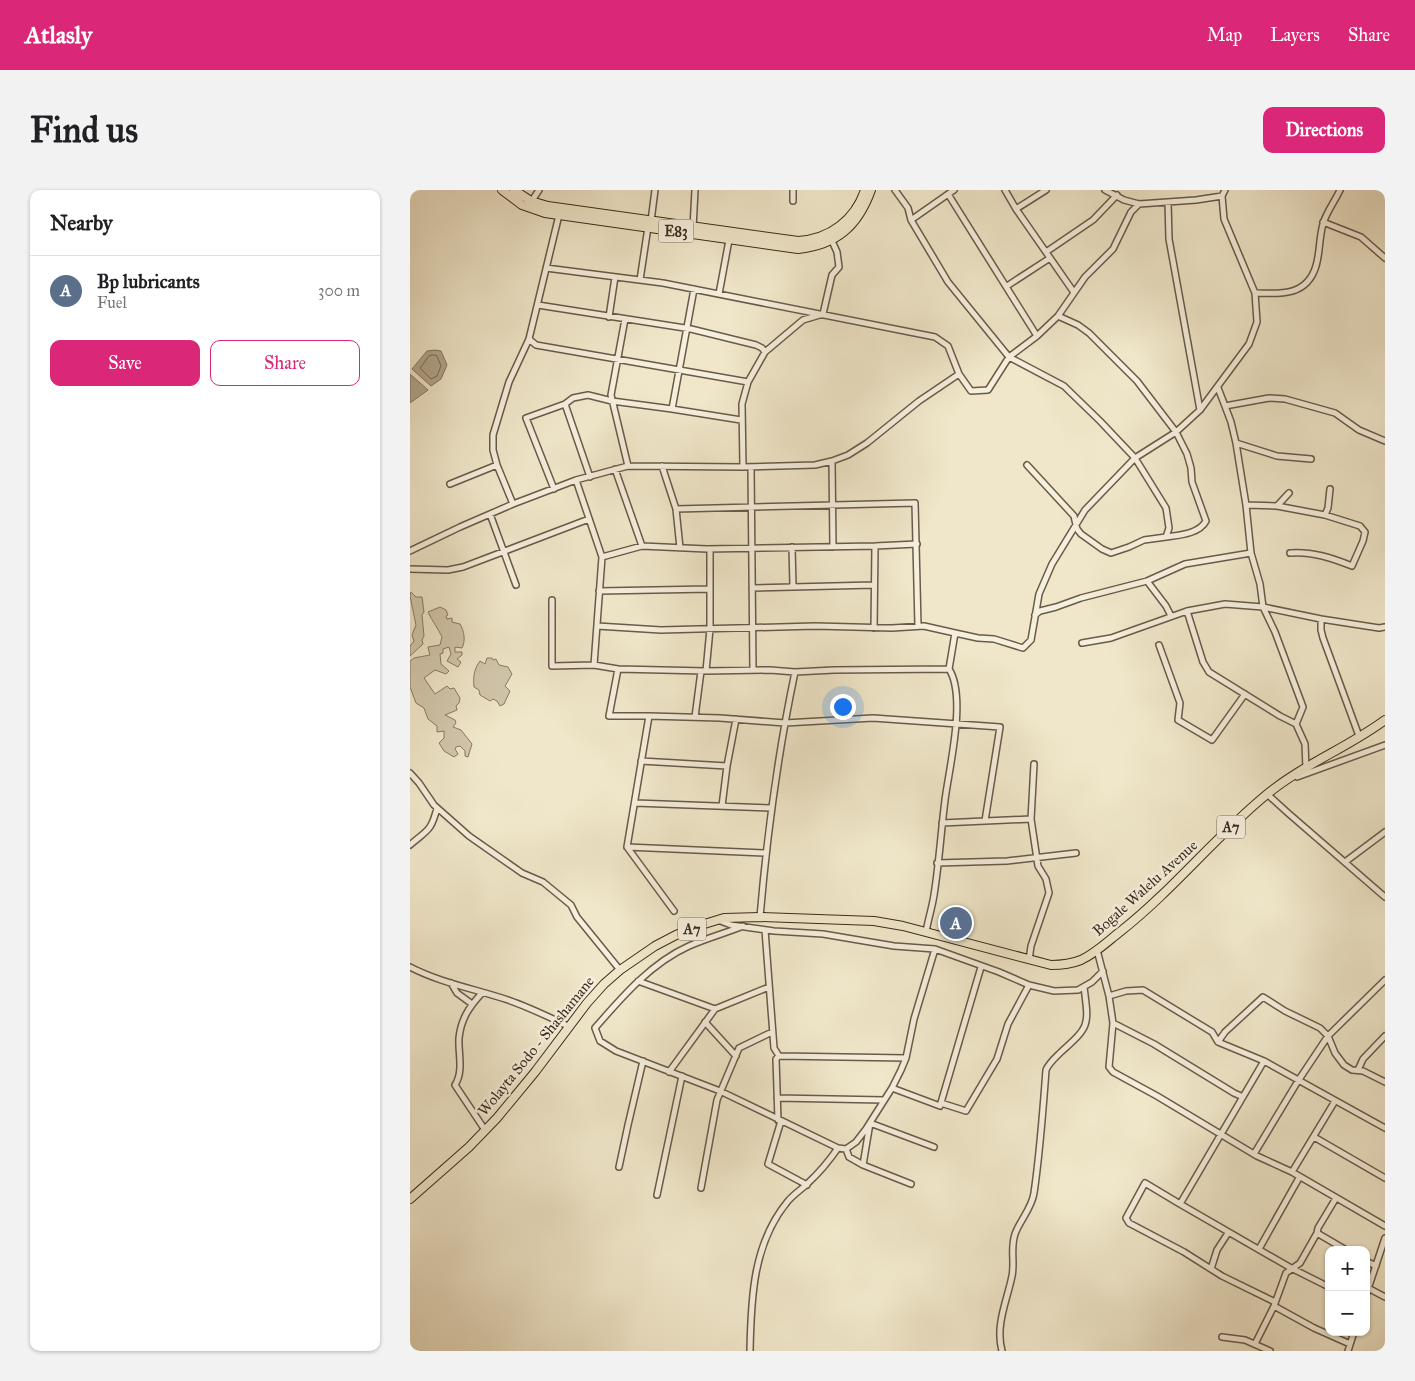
<!DOCTYPE html>
<meta charset="utf-8">
<style>
:root{--surface:#fff;--page:#f2f2f2;--text:#202124;--muted:#757577;--line:#e0e0e0;--accent:#db2777}
body{margin:0;font-family:"IM FELL Great Primer",serif;background:var(--page);color:var(--text)}
.controls{position:absolute;right:15px;bottom:15px;display:grid;overflow:hidden;border-radius:10px;box-shadow:0 1px 4px #0004}
.controls button{width:45px;height:45px;display:grid;place-items:center;padding:0;border:0;border-bottom:1px solid var(--line);background:var(--surface);color:var(--text);font:25px sans-serif}
.you{position:absolute;left:432px;top:516px;width:18px;height:18px;margin:-12px;border:4px solid #fff;border-radius:50%;background:#1a73e8;box-shadow:0 0 0 8px #1a73e833}
.badge{display:grid;place-items:center;width:32px;height:32px;border-radius:50%;background:var(--accent);color:#fff;font-size:16px;font-weight:700}
.pin{position:absolute;translate:-50% -50%;border:2px solid #fff;box-shadow:0 1px 5px #0006}
.list{margin:0;padding:0;list-style:none}
h2{display:flex;justify-content:space-between;align-items:center;height:65px;margin:0;padding:0 20px;font-size:21px}
h2 small{font-size:16px;font-weight:400;color:var(--muted)}
.list li{display:grid;grid-template-columns:32px 1fr auto;gap:15px;align-items:center;box-sizing:border-box;height:70px;padding:0 20px;border-top:1px solid var(--line)}
.list b{display:block;font-size:19px;white-space:nowrap}
.list p{margin:0;font-size:16px;white-space:nowrap;color:var(--muted)}
.list em{font-size:16px;font-style:normal;color:var(--muted)}
.actions{display:flex;gap:10px;padding:15px 20px}
.actions a{flex:1;padding:11px 0;border:1px solid var(--accent);border-radius:10px;text-align:center;font-size:18px;color:var(--accent)}
.actions .main{background:var(--accent);color:#fff}
.map{position:relative;flex:none;width:975px;height:1161px;overflow:hidden;border-radius:10px}
header{display:flex;align-items:center;gap:30px;box-sizing:border-box;height:70px;padding:0 25px;background:var(--accent);color:#fff}
header strong{font-size:24px}
nav{display:flex;gap:28px;margin-inline-start:auto;font-size:18px}
.intro{display:flex;align-items:center;justify-content:space-between;box-sizing:border-box;height:120px;padding:0 30px}
h1{margin:0;font-size:35px}
.button{padding:12px 22px;border-radius:10px;background:var(--accent);color:#fff;font-size:18px;font-weight:700}
main{display:flex;gap:30px;padding:0 30px}
aside{flex:1;background:var(--surface);border-radius:10px;box-shadow:0 1px 4px #0004}
.map>svg:first-child{display:block}
.green{fill:#d2c7ac;stroke:#887964}
.water{fill:#b3a78f;stroke:#847561}
.lines{fill:none;stroke-linecap:round;stroke-linejoin:round}
.shore{stroke:#786956;stroke-width:1}
.minor-casing{stroke:#6a5a48;stroke-width:8}
.primary-casing{stroke:#3d2b1c;stroke-width:10}
.trunk-casing{stroke:#3d2b1c;stroke-width:10}
.minor{stroke:#f5efdd;stroke-width:5}
.primary{stroke:#f0e7ca;stroke-width:8}
.trunk{stroke:#f0e7ca;stroke-width:8}
.labels{text-anchor:middle;dominant-baseline:central;stroke-width:5;stroke-linejoin:round;paint-order:stroke}
.shield{fill:#f5efdd;stroke:#746656;stroke-width:1}
.shield-label{font-size:14px;font-weight:bold;fill:#3d2b1c}
.street-label{font-size:15px;fill:#3d2b1c;stroke:#f5efdd}
</style>
<header>
<strong>Atlasly</strong>
<nav><a>Map</a><a>Layers</a><a>Share</a></nav>
</header>
<div class="intro"><h1>Find us</h1><a class="button">Directions</a></div>
<main>
<aside>
<h2>Nearby<small></small></h2>
<ul class="list">
<li><span class="badge" style="background:#5c6f8a">A</span><div><b>Bp lubricants</b><p>Fuel</p></div><em>300 m</em></li>
</ul>
<div class="actions"><a class="main">Save</a><a>Share</a></div>
</aside>
<div class="map">
<svg width="975" height="1161" viewBox="0 0 975 1161">
<rect width="100%" height="100%" fill="#f0e7ca"/>
<filter id="stains"><feTurbulence type="fractalNoise" baseFrequency=".004" numOctaves="4"/><feColorMatrix values="0 0 0 0 .2 0 0 0 0 .09 0 0 0 0 .02 0 0 0 .5 -.17"/></filter>
<radialGradient id="worn" r=".72"><stop offset=".6" stop-color="#630" stop-opacity="0"/><stop offset="1" stop-color="#630" stop-opacity=".3"/></radialGradient>
<path class="green" d="M1 402 6 407H12L14 422 12 425 14 446 12 450 13 454 0 466V456L4 451 2 445 6 435 0 406Z
M30 417 36 420 38 425 36 426 37 429 42 428V432L50 434C54 441 56 450 52 458L45 457V462H52V465L47 469 51 472 48 477 37 471 41 464 39 457 33 459V463L30 464 31 474 39 481 36 484 25 480 14 488 25 504 37 496 40 499 44 498 50 508 49 513 46 516 47 520 35 525 45 530 46 533 43 537 51 540 62 554 58 567 55 566V561L50 556 46 557 45 559 48 564 44 567 34 561 29 553 34 548V541L27 542V536L18 529 14 518 6 513 0 497V471L4 468 20 465 18 457 30 455 32 447C28 438 22 431 18 422Z
M77 468H82L83 470 86 469 89 475 98 477 102 484 95 496 100 501 94 514 90 516 87 511 83 509 80 511 70 505 69 500 64 497C63 487 64 479 70 471L75 474Z"/>
<path class="water" d="M25 160 31 161 37 175 31 189 21 196 2 179 17 161Z
M0 184 18 200 0 213Z"/>
<g class="lines">
<path class="shore" d="M24 165 27 166 31 176 27 186 21 189 10 178 19 166Z"/>
<g class="minor-casing">
<path id="minor" d="M383 0V11
M485 0 498 18 501 30
M544 0 501 30 538 92 599 167 654 196 690 231 725 268 756 318 759 338 756 347 734 350 719 357 701 363 692 359 671 344 667 339 664 326 617 275
M595 0 606 19 663 101
M695 0 714 10 729 14 786 10 812 6
M538 4 627 146
M121 12 129 0
M758 12 759 49 790 220
M606 19 636 0
M241 31 245 0
M913 32 951 47 975 68
M283 38 285 0
M636 62 683 30 707 5
M136 78 253 93 525 147 538 156 549 184
M230 90 238 37
M597 96 640 68
M284 99 262 219 331 230
M845 103C871 104 897 106 906 76 910 63 909 48 913 34 916 23 925 11 930 0
M309 104 319 50
M128 115 281 139 346 155 352 158 355 162
M648 126 668 135 679 143 727 191 766 242 777 264 781 278 782 292 796 331C789 344 769 345 756 347
M199 127 205 87
M215 129 201 205 218 276
M119 149 126 155 338 192 355 162 393 130 413 124 422 85 429 77 427 62 422 51
M808 198 815 216 859 208 875 209 925 223 949 240 975 251
M815 216 821 232 826 253 836 315 841 363 850 394 853 417 865 442 893 517 886 534 895 554 896 578
M826 253 867 266 901 269
M422 271 423 357
M252 276 266 319 270 358
M333 277 332 214 338 192
M341 277 343 480
M205 279 232 356
M180 287 155 214 163 208 178 205 202 211 262 219
M166 290 192 367 184 475 208 479 199 526H239L217 657 264 721
M40 294 87 275
M144 299 116 228 155 214
M103 314 87 275 83 260V245L99 192 119 149 149 25
M836 315 867 316 915 325 950 336 955 342 953 351 942 376C922 368 901 361 880 363
M867 316 879 303
M266 319 505 313 508 436
M80 324 106 395
M915 325 918 318 920 299
M382 357 383 396
M0 361 50 337 103 314 166 290 218 276 333 277 405 275 422 271 438 265 457 253 509 211 549 184 561 201 578 200 599 167 627 146 648 126 675 87 703 59 721 22 729 14
M192 367 232 356 297 359 465 356 507 354
M0 379 38 380 53 377 179 329
M737 391 775 374 841 363
M342 398 464 395
M189 401 300 399
M142 410V476L184 475
M777 421 793 472 799 482 870 526 886 534
M625 425 630 421 646 417 671 408 737 391 756 416 761 426
M911 429 969 438 975 437
M187 436 251 440 405 436 482 438 514 436 545 443
M464 438 465 356
M672 453 701 448 777 421 815 414 853 417 911 429V440L913 448 949 546
M749 455 770 513 768 530 802 550 835 504
M208 479 296 481 300 439V359
M296 481 360 480 385 482 424 480 539 479 545 443 568 448 584 449 613 458 621 450 629 404 642 374 675 320 725 268 766 242 790 220 839 154 847 132 845 103 814 29 812 6 815 0
M239 526 310 528 375 533 463 528 590 537 575 631 621 629 628 676 636 689 639 703 621 756 619 770
M285 527 291 481
M231 571 317 576
M0 583 9 593 24 615 59 646 112 683 133 692 161 715 167 727 210 780
M887 587 975 555
M857 604 878 623 975 707
M225 613 362 618
M312 616 317 576 326 529
M621 629 624 574
M532 633 575 631
M0 655C17 640 21 642 27 618
M217 657 356 663
M935 672 975 642
M527 673 597 671 666 663
M350 727C357 645 368 563 385 482
M308 730 321 735 364 741 413 744 484 756 525 759 589 782 619 795 644 801 668 800 682 792 693 781
M333 736C316 743 297 748 279 756 241 773 212 807 185 838L190 851 206 861 310 901 428 958 436 959 446 952 456 939 482 898 491 880 496 868 504 829 525 759
M355 740 364 858 369 866 496 868
M516 742C518 730 522 718 524 705 529 674 531 642 535 610 539 578 557 507 539 479
M687 760 699 806 703 833 699 877 703 882 747 906 847 966 882 982 975 1036
M0 777C31 793 65 799 98 810 119 817 139 827 158 836
M228 791 305 819
M41 793 47 803 62 814
M72 803C59 817 51 829 49 848 48 863 54 881 45 895L75 940
M699 806 716 801 733 800 802 842 808 852 854 871 975 938
M295 832 326 866
M703 833 744 854 824 903 833 907
M808 852 815 842 853 807 875 821 910 838 918 846 925 863 934 875 942 880 953 881 975 892
M854 871 770 1014 735 993 716 1028 719 1033 774 1062 812 1086 865 1112
M948 880 953 869 975 846
M259 882 305 819 359 797
M482 898 530 916 571 777
M367 908 474 910
M531 913 556 921 587 869 598 834 619 795
M368 930 366 869 369 866
M371 931 358 974 397 995
M904 947 975 988
M436 959 439 967 453 975 501 994
M844 964 888 891 918 846 975 790
M453 975 460 933 524 957
M209 977 218 935 233 871
M882 982 925 911
M291 998 307 910 329 858 362 842
M247 1005 272 886
M926 1008 908 1038 907 1043 936 1060
M770 1014 881 1078 919 1097
M907 1043 890 1073 876 1083 864 1116 904 1138 940 1154
M849 1059 889 988
M956 1071 966 1076
M801 1079 807 1060 818 1043
M958 1098 975 1107
M956 1105 975 1048
M812 1147 835 1150 860 1161
M845 1154 864 1116
M340 1161C341 1108 343 1053 378 1011 384 1004 392 999 398 993 410 982 419 971 428 958
M592 1161C585 1135 597 1111 602 1086 605 1072 600 1059 605 1044 610 1030 622 1018 624 1003 630 962 633 921 636 880 639 873 645 868 651 862 680 836 679 836 674 797
M938 1161 944 1142"/>
</g>
<g class="primary-casing">
<path id="primary" d="M92 0 112 15 135 23 388 59C427 55 448 36 461 0
M104 0 121 11 138 16 388 51C420 49 445 30 455 0"/>
</g>
<g class="trunk-casing">
<path id="trunk" d="M0 1009 59 957 87 928 125 882 177 813 194 794 210 780 245 756 266 745 291 735 314 728 350 727 464 731 493 736 641 775C651 775 661 774 671 770 686 763 698 751 711 741 763 700 805 647 856 605 892 575 937 558 975 530"/>
</g>
<use href="#minor" class="minor"/>
<use href="#primary" class="primary"/>
<use href="#trunk" class="trunk"/>
</g>
<g class="labels">
<g class="shield">
<rect x="248.5" y="29.5" width="35" height="23" rx="4"/>
<rect x="807" y="625.5" width="28" height="23" rx="4"/>
<rect x="268" y="727.5" width="28" height="23" rx="4"/>
</g>
<g class="shield-label">
<text x="266" y="41">E83</text>
<text x="821" y="637">A7</text>
<text x="282" y="739">A7</text>
</g>
<g class="street-label">
<text transform="translate(735 698) rotate(-42)">Bogale Walelu Avenue</text>
<text transform="translate(126 856) rotate(-51)">Wolayta Sodo - Shashamane</text>
</g>
</g>
<rect width="100%" height="100%" filter="url(#stains)"/>
<rect width="100%" height="100%" fill="url(#worn)"/>
</svg>
<div class="controls">
<button>+</button>
<button>−</button>
</div>
<div class="you"></div>
<div class="pin badge" style="left:546px;top:733px;background:#5c6f8a">A</div>
</div>
</main>
